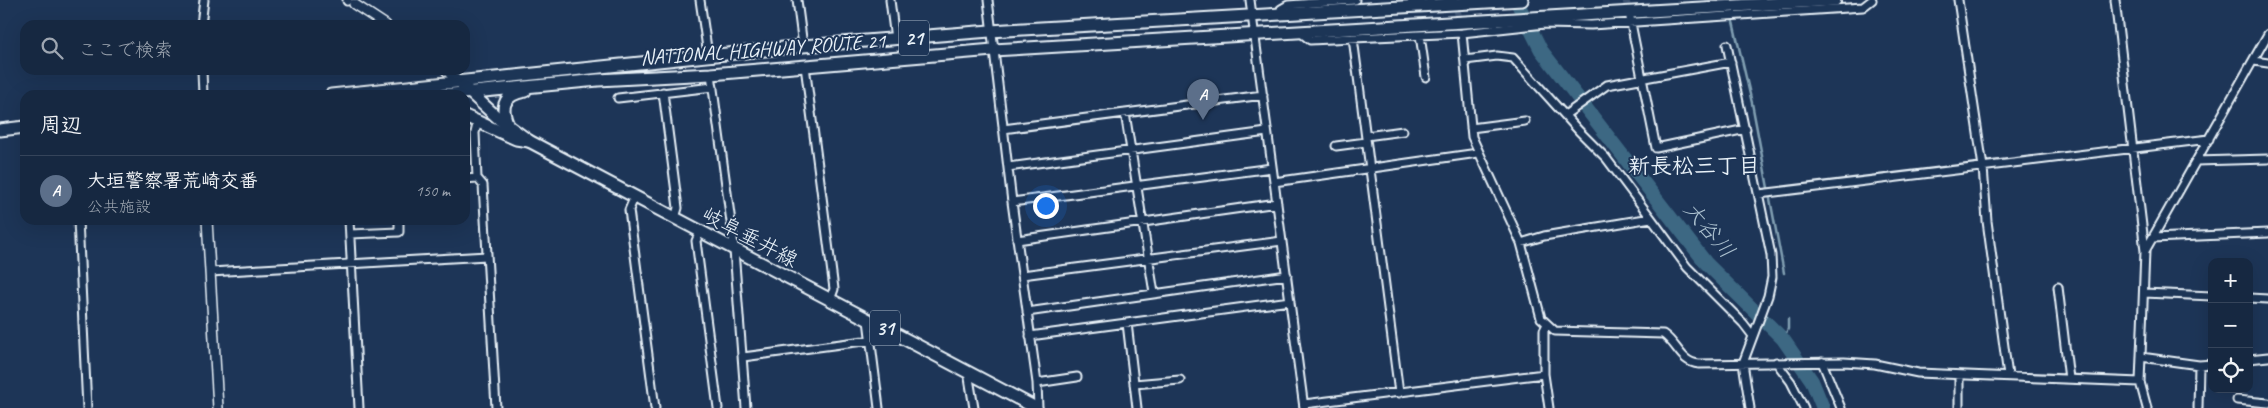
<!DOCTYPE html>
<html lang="ja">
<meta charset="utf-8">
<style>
:root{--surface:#162841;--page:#23344c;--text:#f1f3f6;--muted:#9ea6b1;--line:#35445a;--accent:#ea580c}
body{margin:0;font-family:Caveat,"Klee One",sans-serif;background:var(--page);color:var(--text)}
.controls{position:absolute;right:15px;bottom:15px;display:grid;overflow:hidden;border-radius:10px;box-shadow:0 5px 20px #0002}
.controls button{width:45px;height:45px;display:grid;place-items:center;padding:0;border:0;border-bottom:1px solid var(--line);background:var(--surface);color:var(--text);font:25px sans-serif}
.you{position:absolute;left:1045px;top:205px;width:18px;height:18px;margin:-12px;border:4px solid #fff;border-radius:50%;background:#1a73e8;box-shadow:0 0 0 8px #1a73e833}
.badge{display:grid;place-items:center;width:32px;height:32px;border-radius:50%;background:var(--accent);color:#fff;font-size:16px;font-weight:700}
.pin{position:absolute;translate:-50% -41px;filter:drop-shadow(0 1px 2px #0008)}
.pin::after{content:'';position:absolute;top:26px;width:18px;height:15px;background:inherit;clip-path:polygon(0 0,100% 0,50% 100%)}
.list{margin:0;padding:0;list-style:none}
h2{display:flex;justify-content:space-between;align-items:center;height:65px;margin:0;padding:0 20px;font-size:21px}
h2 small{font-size:16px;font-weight:400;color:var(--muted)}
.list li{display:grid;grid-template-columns:32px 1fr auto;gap:15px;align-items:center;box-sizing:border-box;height:70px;padding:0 20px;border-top:1px solid var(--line)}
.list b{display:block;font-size:19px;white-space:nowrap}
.list p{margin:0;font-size:16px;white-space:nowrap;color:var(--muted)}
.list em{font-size:16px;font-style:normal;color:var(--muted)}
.icon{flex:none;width:28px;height:28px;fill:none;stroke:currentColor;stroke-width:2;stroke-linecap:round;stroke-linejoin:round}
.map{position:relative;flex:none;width:2268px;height:408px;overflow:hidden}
.search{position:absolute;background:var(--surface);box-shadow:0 5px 20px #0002;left:20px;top:20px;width:450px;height:55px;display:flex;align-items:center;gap:12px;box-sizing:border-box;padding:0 18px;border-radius:15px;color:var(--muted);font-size:19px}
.panel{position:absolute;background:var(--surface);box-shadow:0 5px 20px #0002;left:20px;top:90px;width:450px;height:135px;border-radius:15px}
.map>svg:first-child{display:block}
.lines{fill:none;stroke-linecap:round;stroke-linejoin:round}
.stream{stroke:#819fb2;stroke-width:2.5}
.river{stroke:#3d6883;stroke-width:14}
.minor-tunnel{stroke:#3b516f;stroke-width:7;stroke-dasharray:7 3.5;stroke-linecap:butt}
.minor-casing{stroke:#e8f1f8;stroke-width:11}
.tertiary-casing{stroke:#e8f1f8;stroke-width:12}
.primary-casing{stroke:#e8f1f8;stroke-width:15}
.trunk-casing{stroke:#e8f1f8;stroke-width:15}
.minor{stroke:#1d3557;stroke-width:7}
.tertiary{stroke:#1d3557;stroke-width:9}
.primary{stroke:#1d3557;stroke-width:11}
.trunk{stroke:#1d3557;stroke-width:11}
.labels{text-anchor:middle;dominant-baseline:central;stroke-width:4;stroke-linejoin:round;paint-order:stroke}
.shield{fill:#1d3557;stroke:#abb9c8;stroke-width:1}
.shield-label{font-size:20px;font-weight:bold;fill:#e8f1f8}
.street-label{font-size:21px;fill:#e8f1f8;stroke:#1d3557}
.neighbourhood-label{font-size:22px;font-weight:bold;fill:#e8f1f8;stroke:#1d3557}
.water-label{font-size:22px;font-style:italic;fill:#acc1cf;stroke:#1d3557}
</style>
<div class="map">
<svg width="2268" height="408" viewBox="0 0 2268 408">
<rect width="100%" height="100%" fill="#1d3557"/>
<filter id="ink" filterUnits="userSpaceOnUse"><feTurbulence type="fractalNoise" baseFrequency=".02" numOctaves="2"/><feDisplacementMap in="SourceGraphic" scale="10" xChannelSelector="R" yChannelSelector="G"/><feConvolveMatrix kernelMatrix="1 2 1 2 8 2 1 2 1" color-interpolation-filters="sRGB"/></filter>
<g filter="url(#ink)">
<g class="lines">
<path class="stream" d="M1730 9 1752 103 1784 273
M1783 339 1788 329V319"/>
<path class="river" d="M1516 0 1541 50 1706 263 1783 339 1812 381 1823 408"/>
<path class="minor-tunnel" d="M1455 0 1462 33
M1626 0 1629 15"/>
<g class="minor-casing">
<path id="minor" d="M700 0 708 55
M797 0 803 46
M890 0 895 39
M988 0 1012 202 1037 383 1038 408
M1250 0 1304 408
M1958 0 1983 167 1987 221 2008 376
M2115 0 2145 251 2140 382 2147 408
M347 1 348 0
M1280 15 1281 9 1288 5 1355 0
M1630 18 1656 148 1746 129
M201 25 204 0
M1300 32 1310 40 1462 33 1545 24 1591 25 1863 7 1872 0
M1462 33 1472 137 1521 243 1541 318 1555 331 1663 334C1678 344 1680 362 1699 364L1844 362 1875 364 1918 373 2140 382
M1420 35 1426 77
M1353 38 1399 393
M1727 45 1771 255 1772 277 1768 296 1743 363 1750 408
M1465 60 1497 56 1513 58 1579 131 1606 158 1651 218
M2254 61 2268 63
M805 66 834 289 830 300
M202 70 203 95
M711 74 733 237 746 408
M663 92 678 208 675 218
M618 98 713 87
M1125 113 1154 293
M1565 115 1607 85 1731 62
M478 120 475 133 477 178 483 185 496 408
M1471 128 1525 121
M1003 129 1263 95
M1366 136 1403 131
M1336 146 1366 142
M2196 161 2268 159
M1008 167 1267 132
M465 179 477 178
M1274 182 1478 153
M1759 194 2209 139
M634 198 629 210 655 408
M1012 202 1272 168
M78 220 87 408
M349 220 359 408
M700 232 696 241 718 408
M350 234 399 232V220
M2153 238 2268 233
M1017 240 1277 203
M1521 243 1544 236 1651 218 1687 267 1743 323 1753 336
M2145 251 2268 34
M210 272 487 256
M1022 275 1282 241
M2058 287 2069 379
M2144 293 2212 296
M2249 298 2268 299
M1027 312 1287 275
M868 320 879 408
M1127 323 1137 408
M1547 324 1544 330V374L1549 408
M1030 336 1290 301
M743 357 871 340
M2141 357 2199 365 2212 364
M2249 359 2268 357
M1776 362 1791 382 1804 408
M1822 362 1841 408
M968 372 974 408
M1037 383 1077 377
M1134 384 1180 380
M2237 400 2268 403
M1304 404 1544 374
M1959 408V375
M2198 408 2199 365"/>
</g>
<g class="tertiary-casing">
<path id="tertiary" d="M354 4 386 25
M446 70 458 81
M207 220 218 408"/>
</g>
<g class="primary-casing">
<path id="primary" d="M464 87 499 119 529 141 1036 408"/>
</g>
<g class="trunk-casing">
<path id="trunk" d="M331 95 803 46 990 31 1522 0
M442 95 598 80 711 74 993 50 1835 0
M465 116 516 139 529 141
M510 129C500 110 501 95 525 91
M0 130 25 127"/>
</g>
<use href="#minor" class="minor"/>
<use href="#tertiary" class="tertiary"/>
<use href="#primary" class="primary"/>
<use href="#trunk" class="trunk"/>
</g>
</g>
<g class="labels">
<g class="shield">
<rect x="899" y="20.5" width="30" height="35" rx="4"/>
<rect x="870" y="310.5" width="30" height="35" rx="4"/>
</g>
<g class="shield-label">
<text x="914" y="38">21</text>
<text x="885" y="328">31</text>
</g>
<g class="street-label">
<text transform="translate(763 49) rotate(-4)">NATIONAL HIGHWAY ROUTE 21</text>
<text transform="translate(750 237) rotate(28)">岐阜垂井線</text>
</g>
<g class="neighbourhood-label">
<text x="1694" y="166">新長松三丁目</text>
</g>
<g class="water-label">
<text transform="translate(1709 230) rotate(50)">大谷川</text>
</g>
</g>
</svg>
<div class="controls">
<button>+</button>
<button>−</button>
<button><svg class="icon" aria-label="locate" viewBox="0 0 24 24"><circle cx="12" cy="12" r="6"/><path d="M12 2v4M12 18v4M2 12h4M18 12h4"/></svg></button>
</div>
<div class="you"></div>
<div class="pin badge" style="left:1203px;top:120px;background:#5c6f8a">A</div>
<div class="search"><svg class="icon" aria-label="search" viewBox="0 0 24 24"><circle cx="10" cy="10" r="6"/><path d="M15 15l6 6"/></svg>ここで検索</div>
<section class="panel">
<h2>周辺<small></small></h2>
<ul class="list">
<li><span class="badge" style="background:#5c6f8a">A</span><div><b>大垣警察署荒崎交番</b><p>公共施設</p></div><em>150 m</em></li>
</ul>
</section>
</div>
